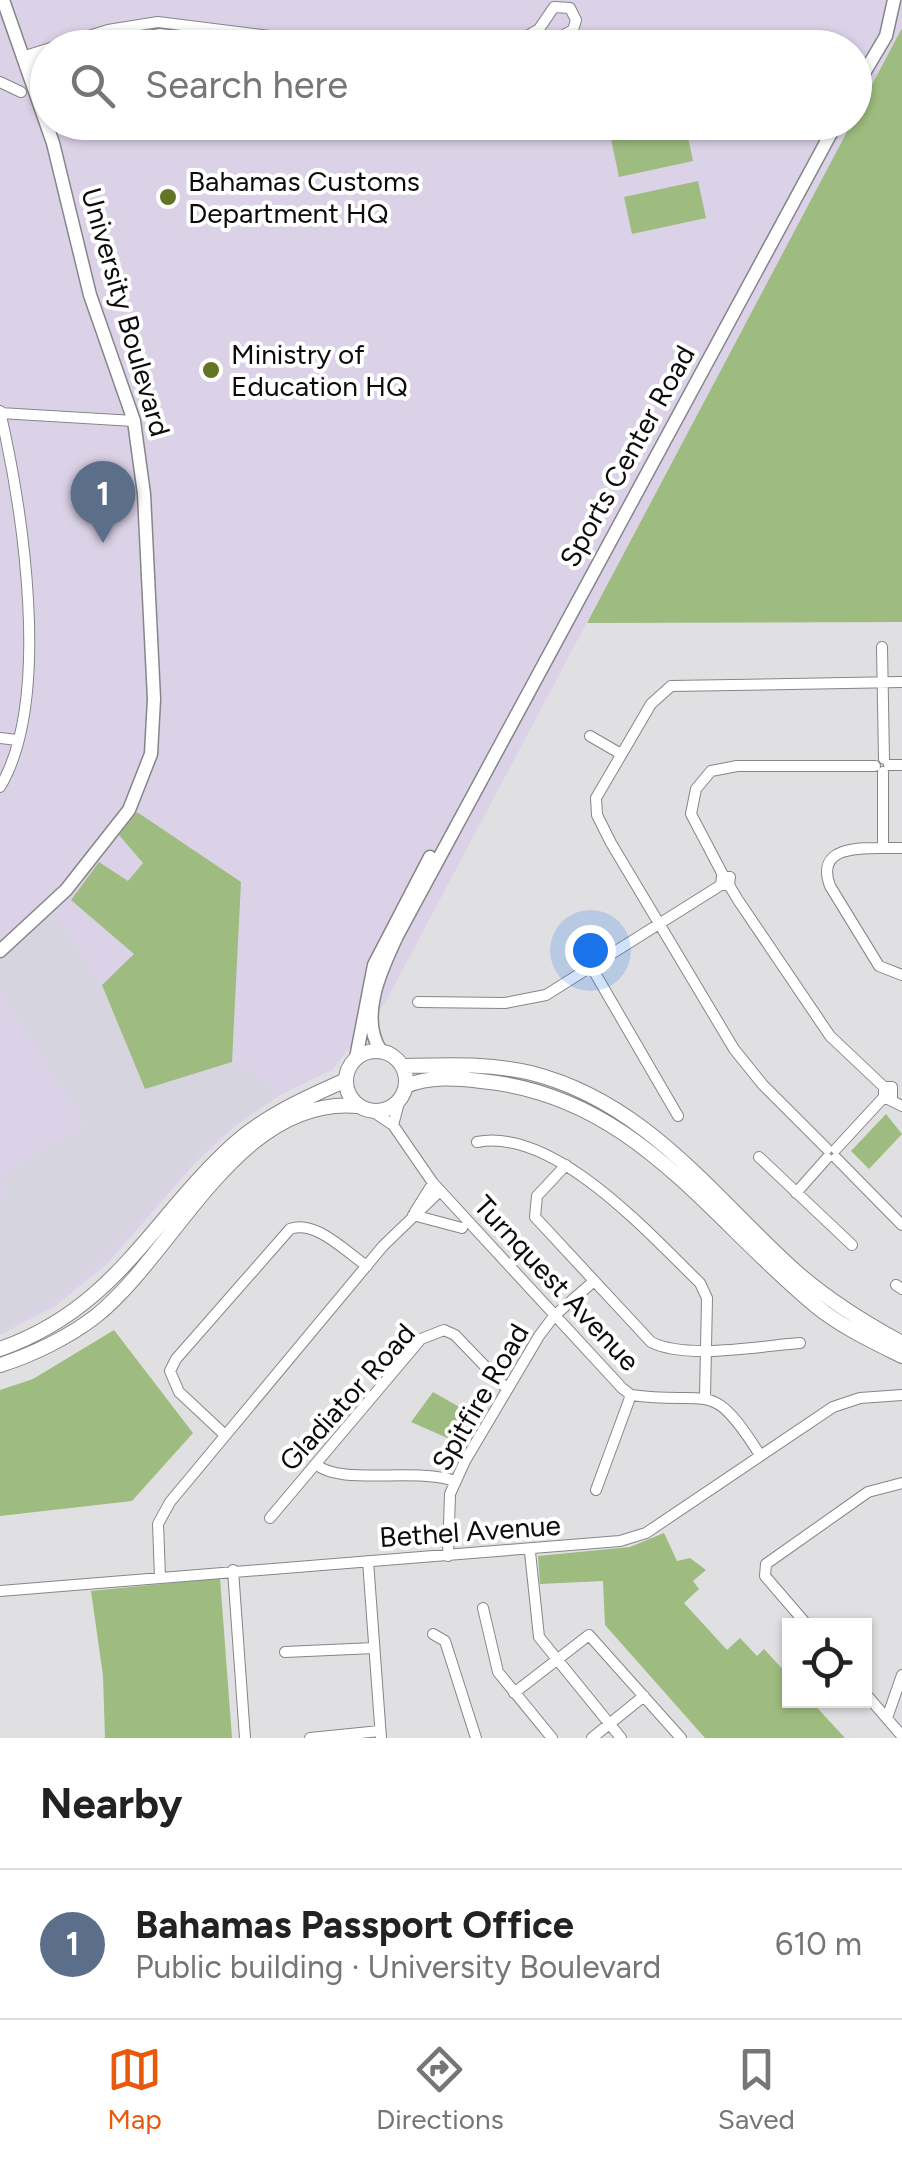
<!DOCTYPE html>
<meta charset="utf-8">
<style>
:root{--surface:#fff;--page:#f6f6f6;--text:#222;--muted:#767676;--line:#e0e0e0;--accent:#ea580c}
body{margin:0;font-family:Figtree,sans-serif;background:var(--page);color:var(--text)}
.controls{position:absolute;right:30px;bottom:30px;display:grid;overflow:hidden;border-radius:0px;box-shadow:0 2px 8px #0004}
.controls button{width:90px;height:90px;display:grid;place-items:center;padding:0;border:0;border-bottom:2px solid var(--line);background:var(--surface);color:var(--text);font:50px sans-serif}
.you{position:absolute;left:590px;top:950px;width:35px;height:35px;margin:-25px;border:8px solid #fff;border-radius:50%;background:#1a73e8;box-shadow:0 0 0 15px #1a73e833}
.badge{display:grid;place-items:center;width:65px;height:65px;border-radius:50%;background:var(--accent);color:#fff;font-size:32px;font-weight:700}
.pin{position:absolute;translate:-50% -82px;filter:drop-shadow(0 2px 5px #0008)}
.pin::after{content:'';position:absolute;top:52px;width:35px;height:30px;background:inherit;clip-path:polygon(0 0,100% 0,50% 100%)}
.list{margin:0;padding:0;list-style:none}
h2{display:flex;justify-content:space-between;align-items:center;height:130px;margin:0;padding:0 40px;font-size:42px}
h2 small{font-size:32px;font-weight:400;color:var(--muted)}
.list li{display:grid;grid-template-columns:65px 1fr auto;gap:30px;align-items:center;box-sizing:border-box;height:150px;padding:0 40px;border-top:2px solid var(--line)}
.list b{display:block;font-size:38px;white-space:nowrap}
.list p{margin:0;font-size:32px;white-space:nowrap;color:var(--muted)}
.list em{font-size:32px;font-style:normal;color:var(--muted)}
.icon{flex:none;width:55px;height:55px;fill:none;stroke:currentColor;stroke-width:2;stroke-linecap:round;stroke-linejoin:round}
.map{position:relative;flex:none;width:902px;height:1738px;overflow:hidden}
.search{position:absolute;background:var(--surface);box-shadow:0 2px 8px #0004;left:30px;right:30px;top:30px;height:110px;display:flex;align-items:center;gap:25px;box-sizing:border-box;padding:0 35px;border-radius:55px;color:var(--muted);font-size:38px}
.sheet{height:280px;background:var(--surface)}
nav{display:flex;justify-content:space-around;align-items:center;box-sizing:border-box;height:140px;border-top:2px solid var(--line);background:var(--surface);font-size:28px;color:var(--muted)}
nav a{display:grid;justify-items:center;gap:5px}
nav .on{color:var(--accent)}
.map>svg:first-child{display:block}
.commercial{fill:#dbd2e7}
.built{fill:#d6d5df}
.green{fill:#9ebc7f}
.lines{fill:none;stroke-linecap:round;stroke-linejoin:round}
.minor-casing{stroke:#868689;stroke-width:12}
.major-casing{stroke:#868689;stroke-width:15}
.highway-casing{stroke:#868689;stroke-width:16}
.minor{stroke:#fff;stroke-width:10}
.major{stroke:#fff;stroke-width:12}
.highway{stroke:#fff;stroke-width:14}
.poi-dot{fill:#637523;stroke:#fff;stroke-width:4}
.labels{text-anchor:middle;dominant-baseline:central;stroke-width:8;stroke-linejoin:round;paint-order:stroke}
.poi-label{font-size:28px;fill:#0d0c0d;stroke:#fff;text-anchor:start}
.street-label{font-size:28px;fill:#0d0c0d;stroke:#fff}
</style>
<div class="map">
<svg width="902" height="1738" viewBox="0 0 902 1738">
<rect width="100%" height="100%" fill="#e0e0e3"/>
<path class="commercial" d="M0 0H902V28L855 118 854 48H48V122L852 123 385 1003 332 1070 282 1094 235 1126 194 1164 107 1264 55 1306 0 1335Z"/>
<path class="built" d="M52 909 102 985 145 1089 232 1062 280 1091 235 1122 191 1161 101 1261 53 1301 0 1330V1199L5 1194 0 1176 86 1125 0 991V956Z"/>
<path class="green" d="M902 28V622L587 623Z
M685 123 693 161 619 177 611 139Z
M698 181 706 218 632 234 624 197Z
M137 812 241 882 232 1062 145 1089 102 985 134 954 71 900 99 862 128 881 143 863 119 835Z
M886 1114 902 1134 869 1169 851 1151Z
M114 1330 193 1433 132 1501 0 1516V1390L33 1379Z
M433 1392 477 1417 461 1444 411 1422Z
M664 1533 677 1561 690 1558 706 1570 693 1581 699 1589 684 1603 727 1650 740 1638 757 1656 764 1649 789 1676 790 1700 811 1701 845 1738H705L605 1625 603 1581 540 1584 538 1556 630 1547Z
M220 1578 232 1738H105L103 1676 91 1591Z"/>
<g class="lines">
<g class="minor-casing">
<path id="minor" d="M85 48 160 34 270 48
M507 48 539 29 554 7 570 8 576 20 573 30 540 48
M22 57 108 30 158 22 367 48
M25 66 48 58
M0 82 21 92
M0 411C22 507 53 699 0 787
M0 413 134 421
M882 647 884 759
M590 736 621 754
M0 738 17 740
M889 765H902
M883 772V848
M902 848C874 849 813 840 830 886L879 966 902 975
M723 875 691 814 696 789 711 771 737 766H875
M729 885H721L722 876 730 877 729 885 738 900 830 1036 884 1087
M592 968 678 1116
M418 1002 505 1003 546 995 721 885
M892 1097V1087H884V1097L902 1106
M372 1111 393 1125 433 1183 622 1388 631 1395C712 1406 710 1376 760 1455
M393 1125 400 1099
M477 1142C555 1127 649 1234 700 1283L707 1298 705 1397
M827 1149 763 1085 734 1049 611 843 597 815 596 798 651 704 671 686 902 682
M836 1149 884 1097
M759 1157 852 1245
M836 1158 902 1225
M566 1165 537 1196 535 1217 651 1342C686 1360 760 1346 800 1343
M796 1193 827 1158
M415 1212 433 1183
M413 1215 462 1228
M896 1285 902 1289
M225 1435 179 1392 170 1371 176 1359 290 1229C315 1219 346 1252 367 1266
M316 1464C339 1486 415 1467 455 1481
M596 1490 631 1395
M270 1518 421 1339 444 1330 455 1335 506 1388
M530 1552 539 1637 621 1738
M448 1556 450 1494 465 1461 539 1336 554 1316 594 1281
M368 1561 381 1738
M233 1570 245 1738
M160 1577 158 1524 170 1502 383 1246 440 1191
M0 1591 620 1541 646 1533 833 1407 860 1398 902 1395
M483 1608 498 1672 552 1738
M808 1626 765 1576 766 1564 868 1492 902 1483
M433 1634 445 1641 476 1738
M285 1652 374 1648
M864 1692 902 1736
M514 1693 589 1635 681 1738
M887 1718 902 1675
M310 1738 380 1731
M592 1738 644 1696"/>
</g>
<g class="major-casing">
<path id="major" d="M854 90 886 36 894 0
M0 951 66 890 129 810 151 754 154 699 144 494 134 421 90 295 53 143 3 0
M381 1051C358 1017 382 968 397 936L837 122
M356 1058 374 965 430 857"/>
</g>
<g class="highway-casing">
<path id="highway" d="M346 1081a30 30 0 1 1 60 0a30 30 0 1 1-60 0Z
M402 1066C446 1065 488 1063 531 1073 646 1102 712 1196 795 1271 828 1300 863 1322 902 1343
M406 1086C429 1076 456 1078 481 1081 634 1095 707 1216 816 1306 842 1327 872 1341 902 1356
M0 1349C116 1308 150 1221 233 1145 266 1115 306 1098 346 1080
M0 1365C32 1355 69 1337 96 1316 176 1252 238 1095 358 1106"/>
</g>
<use href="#minor" class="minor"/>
<use href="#major" class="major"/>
<use href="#highway" class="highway"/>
</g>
<g class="poi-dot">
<circle cx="168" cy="197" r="10"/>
<circle cx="211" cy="370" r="10"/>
</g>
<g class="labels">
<g class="poi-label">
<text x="188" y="181">Bahamas Customs<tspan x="188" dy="32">Department HQ</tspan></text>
<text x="231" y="354">Ministry of<tspan x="231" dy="32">Education HQ</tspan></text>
</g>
<g class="street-label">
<text transform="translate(126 312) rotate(74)">University Boulevard</text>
<text transform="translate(627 456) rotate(-61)">Sports Center Road</text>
<text transform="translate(557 1283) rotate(47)">Turnquest Avenue</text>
<text transform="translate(347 1397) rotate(-48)">Gladiator Road</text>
<text transform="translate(480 1397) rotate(-60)">Spitfire Road</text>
<text transform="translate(470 1531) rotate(-4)">Bethel Avenue</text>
</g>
</g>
</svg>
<div class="controls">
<button><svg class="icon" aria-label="locate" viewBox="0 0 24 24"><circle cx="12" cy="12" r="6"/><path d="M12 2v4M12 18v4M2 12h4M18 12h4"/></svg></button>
</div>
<div class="you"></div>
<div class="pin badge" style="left:103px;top:543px;background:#5c6f8a">1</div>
<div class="search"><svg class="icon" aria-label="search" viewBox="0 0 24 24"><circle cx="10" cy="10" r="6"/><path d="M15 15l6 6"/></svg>Search here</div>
</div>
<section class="sheet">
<h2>Nearby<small></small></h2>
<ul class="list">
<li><span class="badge" style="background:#5c6f8a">1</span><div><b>Bahamas Passport Office</b><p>Public building · University Boulevard</p></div><em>610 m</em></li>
</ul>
</section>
<nav>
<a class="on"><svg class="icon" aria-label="map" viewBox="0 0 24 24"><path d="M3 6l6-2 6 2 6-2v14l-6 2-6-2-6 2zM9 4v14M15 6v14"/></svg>Map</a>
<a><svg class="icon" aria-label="directions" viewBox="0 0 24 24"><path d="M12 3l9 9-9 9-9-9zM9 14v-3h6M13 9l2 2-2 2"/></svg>Directions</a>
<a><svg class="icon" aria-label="saved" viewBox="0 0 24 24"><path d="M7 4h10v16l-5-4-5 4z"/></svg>Saved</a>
</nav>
